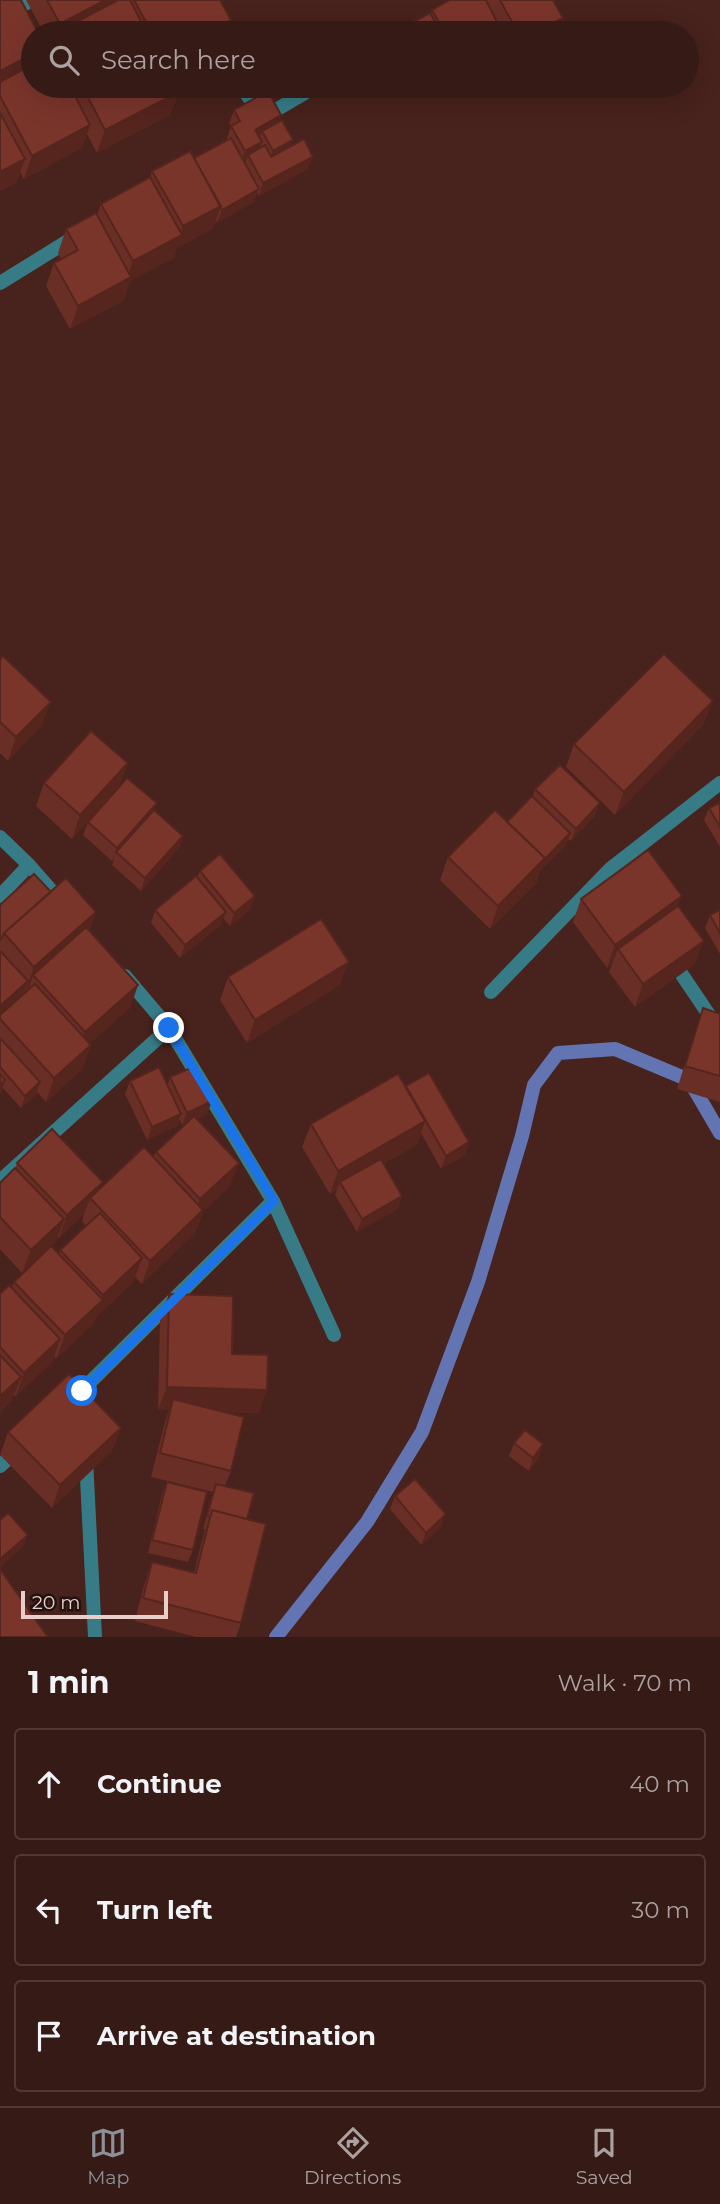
<!DOCTYPE html>
<meta charset="utf-8">
<style>
:root{--surface:#361a15;--page:#412722;--text:#f1f3f6;--muted:#aaa1a0;--line:#503834;--accent:#8c9099}
body{margin:0;font-family:Montserrat,sans-serif;background:var(--page);color:var(--text)}
.scale{position:absolute;left:21px;bottom:18px;width:147px;box-sizing:border-box;padding-left:7px;border:4px solid #e9cfca;border-top:0;font-size:19px;line-height:24px;white-space:nowrap;color:#e9cfca;-webkit-text-stroke:5px #23120f;paint-order:stroke}
.stop{position:absolute;width:21px;height:21px;margin:-16px;border:5px solid #1a73e8;border-radius:50%;background:#fff}
.stop.end{background:#1a73e8;border-color:#fff;box-shadow:0 2px 7px #0008}
.list{margin:0;padding:0;list-style:none}
h2{display:flex;justify-content:space-between;align-items:center;height:91px;margin:0;padding:0 28px;font-size:30px}
h2 small{font-size:23px;font-weight:400;color:var(--muted)}
.list li{display:grid;grid-template-columns:46px 1fr auto;gap:21px;align-items:center;box-sizing:border-box;height:112px;margin:0 14px 14px;padding:0 14px;border:2px solid var(--line);border-radius:7px}
.list b{display:block;font-size:26px;white-space:nowrap}
.list em{font-size:23px;font-style:normal;color:var(--muted)}
.icon{flex:none;width:38px;height:38px;fill:none;stroke:currentColor;stroke-width:2;stroke-linecap:round;stroke-linejoin:round}
.map{position:relative;flex:none;width:720px;height:1637px;overflow:hidden}
.search{position:absolute;background:var(--surface);box-shadow:0 7px 28px #0002;left:21px;right:21px;top:21px;height:77px;display:flex;align-items:center;gap:18px;box-sizing:border-box;padding:0 24px;border-radius:38px;color:var(--muted);font-size:26px}
.sheet{height:469px;background:var(--surface)}
nav{display:flex;justify-content:space-around;align-items:center;box-sizing:border-box;height:98px;border-top:2px solid var(--line);background:var(--surface);font-size:19px;color:var(--muted)}
nav a{display:grid;justify-items:center;gap:4px}
nav .on{color:var(--accent)}
.map>svg:first-child{display:block}
.lines{fill:none;stroke-linecap:round;stroke-linejoin:round}
.stream{stroke:#6275b2;stroke-width:14}
.minor{stroke:#367b86;stroke-width:14}
.tertiary{stroke:#367b86;stroke-width:14}
.wall{fill:#692e25;fill-rule:evenodd}
.shaded-wall{fill:#55251e}
.building{fill:#7a352b;stroke:#55251e;stroke-width:2}
.route{stroke:#1a73e8;stroke-width:9}
</style>
<div class="map">
<svg width="720" height="1637" viewBox="0 0 720 1637">
<rect width="100%" height="100%" fill="#48221c"/>
<g class="lines">
<path class="stream" d="M276 1637 367 1522 422 1432 478 1282 522 1136 534 1085 558 1053 615 1049 689 1080 720 1133"/>
<path class="minor" d="M0 19 31 0
M241 86 262 116
M0 837 29 865 64 905
M0 896 29 865
M672 960 720 1031
M125 976 169 1028 273 1201 334 1335
M491 992 610 869 720 783
M0 1181 169 1028
M71 1401 273 1201
M86 1459 95 1637
M0 1466 20 1448"/>
<path class="tertiary" d="M262 118 317 86
M0 283 76 236"/>
</g>
<path class="wall" d="M0 0 33 86H175L179 92 170 115 97 153 87 134 82 148 24 179 20 172 16 183 0 191Z
M26 0H220L227 33H44Z
M450 0H554L553 1 563 18 558 33H392L431 14 432 10Z
M403 86H419L406 93Z
M234 110 281 115 278 122 293 140 290 147 308 169 259 196 257 193 254 202 217 223 216 220 212 229 177 248 174 258 130 281 123 301 70 329 46 286 54 263 61 259 58 253 66 229 97 215 101 204 150 178 152 171 194 158 228 140 227 138 231 126 229 123Z
M0 659 42 725 8 761 0 753Z
M704 724 615 815 566 767 574 744Z
M128 763 119 786 72 839 36 806 44 783Z
M535 789 595 816 571 841 568 839 566 846 540 871 537 882 490 929 440 880 448 857 507 822 533 796Z
M157 803 154 810 183 836 179 848 141 891 112 865 114 859 112 861 83 835 88 822Z
M720 803V847L704 820 709 808Z
M200 871 251 909 230 926 223 918 221 925 180 958 151 923 155 910 197 877Z
M51 892 96 912 89 931 138 985 130 1008 89 1044 91 1045 82 1069 46 1102 37 1092 36 1095 21 1108 3 1088 0 1094V1015L28 991 29 988 0 1015V905Z
M581 899 678 906 695 964 635 1007 609 972 612 964 607 968 573 922Z
M720 910V954L705 928 710 915Z
M228 977 340 985 247 1043 220 1000Z
M703 1008 720 1014V1102L677 1089Z
M170 1077 212 1101 207 1114 196 1119 230 1186 203 1212 195 1233 142 1284 135 1277 133 1282 97 1316 94 1323 56 1359 54 1356 52 1362 16 1396 14 1395 12 1400 0 1412V1294L11 1288 14 1282 22 1273 0 1249V1183L15 1169 17 1163 103 1182 100 1188 153 1157 156 1152 185 1124 182 1125 179 1119 177 1126 147 1140 125 1094 130 1081 168 1084ZM84 1214 82 1221 86 1226 60 1250 59 1254 51 1246 56 1242 57 1237 59 1238Z
M405 1087 469 1142 465 1155 441 1169 421 1133 417 1145 383 1164 402 1196 398 1209 357 1232 335 1195 337 1190 330 1194 302 1147 311 1124Z
M169 1294 232 1354 259 1413 223 1412 231 1471 225 1486 247 1519 241 1623 236 1637H196L135 1621 144 1585 152 1562 194 1572 205 1529H203L213 1492 151 1477 165 1422 169 1410H158L160 1318Z
M121 1428 112 1451 52 1508 0 1455 8 1432Z
M514 1443 543 1444 539 1457 529 1471 509 1456Z
M167 1482 193 1550 188 1562 148 1553 162 1494Z
M395 1496 441 1527 421 1545 390 1509Z"/>
<path class="shaded-wall" d="M105 0H124L56 33 60 24Z
M563 18 558 33H535Z
M231 20 227 33H206Z
M33 54V73L0 90V71Z
M409 86H419L406 93Z
M179 92 170 115 97 153 105 130Z
M281 115 276 127 262 131 260 137 250 142 255 130Z
M90 125 82 148 24 179 32 156Z
M293 140 288 153 268 164 273 151Z
M262 142 257 155H248L246 161 240 164 245 151Z
M313 157 308 169 259 196 263 183Z
M25 159 16 183 0 191V172Z
M259 189 254 202 217 223 222 210Z
M221 206 212 229 177 248 174 258 130 281 123 301 70 329 78 306 126 280 133 261 180 236 183 226Z
M713 701 704 724 615 815 624 792Z
M51 702 42 725 8 761 16 737Z
M128 763 119 786 72 839 80 815Z
M157 803 152 816 116 852 112 861 117 848Z
M600 803 595 816 571 841 576 829Z
M570 833 566 846 540 871 537 882 490 929 498 906Z
M183 836 179 848 141 891 145 878Z
M255 896 251 909 230 926 234 913Z
M682 896 673 919 618 949 612 964 607 968 615 945Z
M96 912 88 935 33 975 29 988 26 990 34 967Z
M226 912 221 925 180 958 185 945Z
M704 941 695 964 635 1007 643 984Z
M349 962 340 985 247 1043 255 1020Z
M28 981 24 994 0 1015V1006Z
M138 985 130 1008 77 1055 85 1032Z
M91 1045 82 1069 46 1102 54 1078Z
M5 1080 1 1093 0 1094V1085Z
M40 1082 36 1095 21 1108 25 1096Z
M212 1101 207 1114 182 1125 187 1113Z
M181 1114 177 1126 147 1140 152 1127Z
M425 1121 417 1145 343 1187 340 1182 337 1190 330 1194 338 1171Z
M469 1142 465 1155 441 1169 446 1156Z
M239 1163 230 1186 203 1212 195 1233 142 1284 150 1261 192 1221 200 1199Z
M103 1182 95 1203 90 1198 84 1214 59 1238 67 1215Z
M402 1196 398 1209 357 1232 362 1219Z
M64 1219 56 1242 22 1273 31 1250Z
M142 1258 133 1282 97 1316 94 1323 56 1359 65 1335 100 1302 103 1295Z
M60 1339 52 1362 16 1396 24 1373Z
M21 1377 12 1400 0 1412V1396Z
M167 1387 267 1390 259 1413 170 1411 173 1399 169 1410H158Z
M121 1428 112 1451 52 1508 60 1485Z
M543 1444 539 1457 529 1471 533 1458Z
M446 1514 441 1527 421 1545 426 1533Z
M28 1535 23 1547 0 1568V1559Z"/>
<path class="building" d="M0 0H21L38 33H33V54L0 71Z
M47 0H105L60 24Z
M118 0H130L147 33H55Z
M134 0H220L231 20 206 33H152Z
M450 0H486L501 30 494 33H445L432 10Z
M500 0H553L563 18 535 33H518Z
M430 13 441 33H392Z
M33 64V86H70L90 125 32 156 0 96V82Z
M82 86H175L179 92 105 130Z
M268 91 281 115 255 130 262 142 245 151 231 126 240 121 234 110Z
M0 113 25 159 0 172Z
M282 120 293 140 273 151 262 131Z
M231 138 259 189 222 210 194 158Z
M304 139 313 157 263 183 248 155 265 145 271 157Z
M190 151 221 206 183 226 152 171Z
M150 177 182 235 133 261 101 204Z
M96 213 131 277 78 306 54 263 78 250 66 229Z
M664 654 713 701 624 792 574 744Z
M3 656 51 702 16 737 0 722V659Z
M91 731 128 763 80 815 44 783Z
M560 765 600 803 576 829 535 789Z
M127 778 157 803 117 848 88 822Z
M532 796 570 833 544 860 545 858 507 822Z
M720 803V827L709 808Z
M154 810 183 836 145 878 116 852Z
M495 810 545 858 498 906 448 857Z
M648 850 682 896 615 945 581 899Z
M220 854 255 896 234 913 200 871Z
M34 874 51 892 4 933 2 938 0 940V905Z
M196 876 226 912 185 945 155 910Z
M66 878 96 912 34 967 4 933Z
M678 906 704 941 643 984 618 949Z
M720 910V933L710 915Z
M321 919 349 962 255 1020 228 977Z
M86 927 138 985 85 1032 33 975Z
M1 952 28 981 0 1006V953Z
M35 984 91 1045 54 1078 0 1019V1015Z
M703 1008 720 1014V1076L685 1066Z
M0 1038 40 1082 25 1096 0 1067Z
M195 1066 212 1101 187 1113 170 1077Z
M159 1067 181 1114 152 1127 130 1081Z
M429 1073 469 1142 446 1156 406 1086Z
M0 1074 5 1080 0 1085Z
M398 1074 425 1121 338 1171 311 1124Z
M194 1116 239 1163 200 1199 156 1152Z
M52 1129 103 1182 67 1215 17 1163Z
M144 1147 203 1210 150 1261 90 1198Z
M381 1159 402 1196 362 1219 340 1182Z
M15 1168 64 1219 31 1250 0 1217V1183Z
M100 1213 142 1258 103 1295 60 1250Z
M51 1246 103 1300 65 1335 14 1282Z
M9 1285 60 1339 24 1373 0 1347V1294Z
M169 1294 233 1296 232 1354 268 1355 267 1390 167 1387Z
M0 1355 21 1377 0 1396Z
M69 1374 121 1428 60 1485 8 1432Z
M173 1399 244 1417 231 1471 160 1453Z
M525 1430 543 1444 533 1458 514 1443Z
M415 1479 446 1514 426 1533 395 1496Z
M167 1482 207 1492 193 1550 152 1540Z
M216 1484 254 1493 247 1519 212 1510 210 1517 207 1516Z
M212 1510 266 1524 241 1623 143 1598 152 1562 196 1573Z
M8 1513 28 1535 0 1559V1520Z
M0 1569 47 1636 46 1637H0Z"/>
<g class="lines">
<path class="route" d="M82 1391 274 1201 169 1028"/>
</g>
</svg>
<div class="scale">20 m</div>
<div class="stop" style="left:82px;top:1391px"></div>
<div class="stop end" style="left:169px;top:1028px"></div>
<div class="search"><svg class="icon" aria-label="search" viewBox="0 0 24 24"><circle cx="10" cy="10" r="6"/><path d="M15 15l6 6"/></svg>Search here</div>
</div>
<section class="sheet">
<h2>1 min<small>Walk · 70 m</small></h2>
<ul class="list">
<li><svg class="icon" aria-label="ahead" viewBox="0 0 24 24"><path d="M12 20V5M6 11l6-6 6 6"/></svg><div><b>Continue</b></div><em>40 m</em></li>
<li><svg class="icon" aria-label="left" viewBox="0 0 24 24"><path d="M17 20v-9H6M10 6l-5 5 5 5"/></svg><div><b>Turn left</b></div><em>30 m</em></li>
<li><svg class="icon" aria-label="arrive" viewBox="0 0 24 24"><path d="M6 21V4h12l-3 4 3 4H6"/></svg><div><b>Arrive at destination</b></div></li>
</ul>
</section>
<nav>
<a class="on"><svg class="icon" aria-label="map" viewBox="0 0 24 24"><path d="M3 6l6-2 6 2 6-2v14l-6 2-6-2-6 2zM9 4v14M15 6v14"/></svg>Map</a>
<a><svg class="icon" aria-label="directions" viewBox="0 0 24 24"><path d="M12 3l9 9-9 9-9-9zM9 14v-3h6M13 9l2 2-2 2"/></svg>Directions</a>
<a><svg class="icon" aria-label="saved" viewBox="0 0 24 24"><path d="M7 4h10v16l-5-4-5 4z"/></svg>Saved</a>
</nav>
